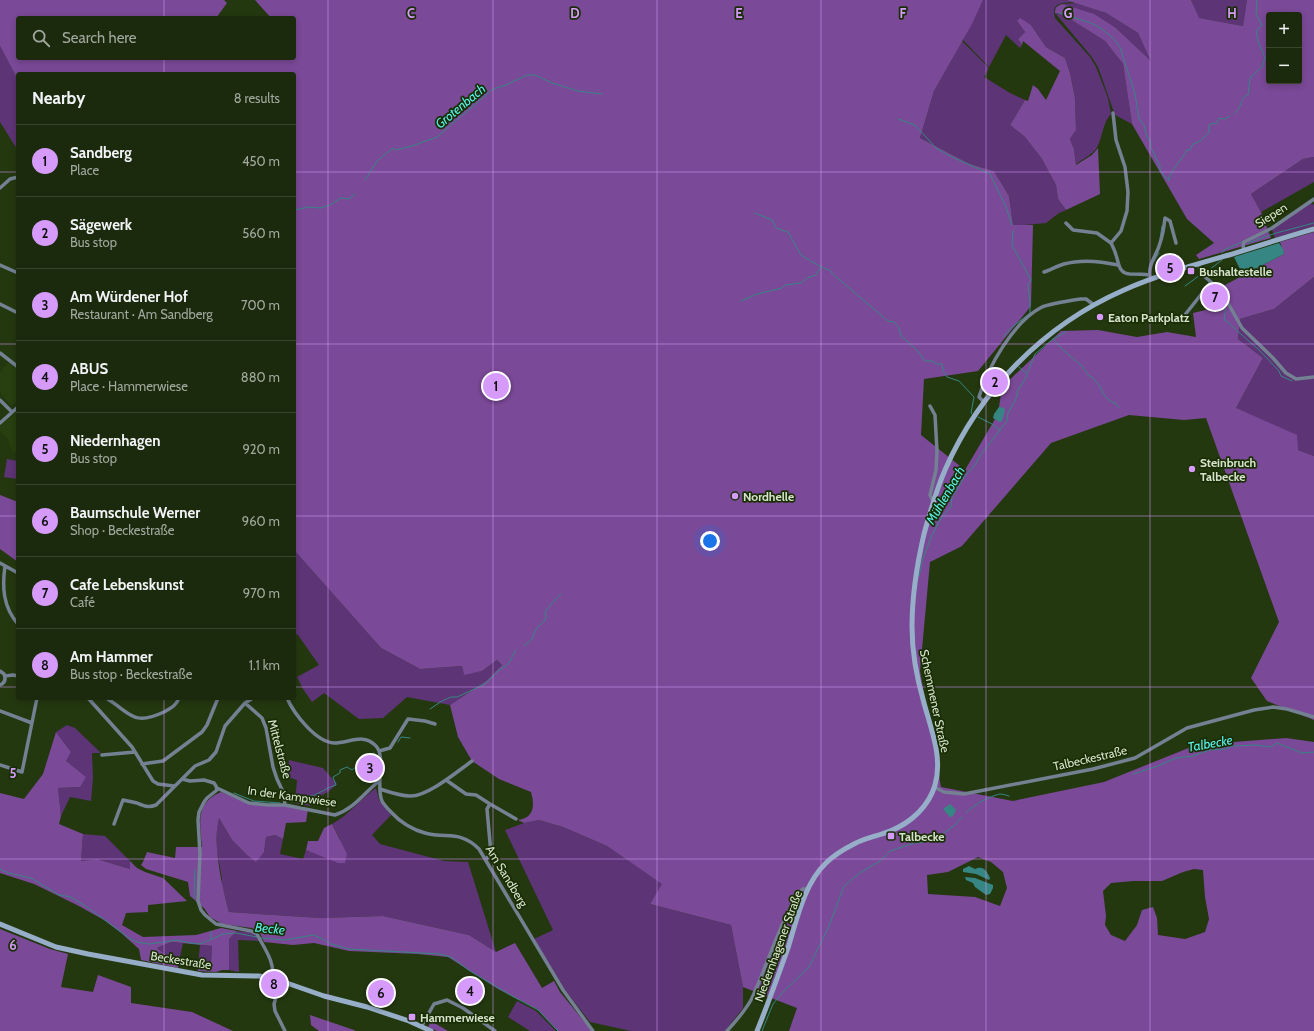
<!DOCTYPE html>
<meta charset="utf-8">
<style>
:root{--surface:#1b2a0c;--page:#28361a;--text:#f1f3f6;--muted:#a0a79d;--line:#39462d;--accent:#d69bfa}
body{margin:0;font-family:Cabin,sans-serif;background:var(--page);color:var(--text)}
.controls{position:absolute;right:12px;top:12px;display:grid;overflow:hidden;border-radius:4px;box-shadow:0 2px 6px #0003}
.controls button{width:36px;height:36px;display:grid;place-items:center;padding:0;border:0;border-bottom:1px solid var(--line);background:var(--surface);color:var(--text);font:20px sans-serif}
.you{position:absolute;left:710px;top:541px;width:14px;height:14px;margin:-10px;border:3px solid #fff;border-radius:50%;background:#1a73e8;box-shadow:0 0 0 6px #1a73e833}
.badge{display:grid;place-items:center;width:26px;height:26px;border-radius:50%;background:var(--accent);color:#111;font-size:13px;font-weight:700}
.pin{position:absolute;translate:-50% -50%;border:2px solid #fff;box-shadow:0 1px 4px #0006}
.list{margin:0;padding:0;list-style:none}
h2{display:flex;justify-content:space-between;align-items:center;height:52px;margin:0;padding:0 16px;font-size:17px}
h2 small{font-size:13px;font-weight:400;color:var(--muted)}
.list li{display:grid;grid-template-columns:26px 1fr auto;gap:12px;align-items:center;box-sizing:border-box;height:72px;padding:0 16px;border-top:1px solid var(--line)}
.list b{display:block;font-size:15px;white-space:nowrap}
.list p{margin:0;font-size:13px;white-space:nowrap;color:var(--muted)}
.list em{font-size:13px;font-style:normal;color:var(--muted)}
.icon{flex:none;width:22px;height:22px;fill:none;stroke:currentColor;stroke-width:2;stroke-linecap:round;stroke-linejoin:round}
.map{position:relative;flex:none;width:1314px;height:1031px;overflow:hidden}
.search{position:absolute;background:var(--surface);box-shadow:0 2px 6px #0003;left:16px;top:16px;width:280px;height:44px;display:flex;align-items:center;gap:10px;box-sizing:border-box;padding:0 14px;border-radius:4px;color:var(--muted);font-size:15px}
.panel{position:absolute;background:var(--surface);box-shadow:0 2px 6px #0003;left:16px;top:72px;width:280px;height:628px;border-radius:4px}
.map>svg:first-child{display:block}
.built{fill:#283f0f}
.green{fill:#5d3475}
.forest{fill:#7a4997;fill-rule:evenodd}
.water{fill:#368683}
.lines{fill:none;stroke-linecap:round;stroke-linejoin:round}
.stream{stroke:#368683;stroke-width:1}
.minor{stroke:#738192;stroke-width:3.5}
.secondary{stroke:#97aec9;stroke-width:5}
.grid{fill:none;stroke:#d69bfa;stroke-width:1;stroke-opacity:0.55}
.poi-dot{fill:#d69bfa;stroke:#1a2e05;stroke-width:1.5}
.labels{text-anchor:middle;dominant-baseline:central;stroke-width:3.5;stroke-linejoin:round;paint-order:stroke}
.street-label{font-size:12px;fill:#d6e3cc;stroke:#1a2e05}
.poi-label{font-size:12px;font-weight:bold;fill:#d6e3cc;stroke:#1a2e05;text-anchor:start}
.water-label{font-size:13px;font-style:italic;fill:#58f0ea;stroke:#1a2e05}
.grid-label{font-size:13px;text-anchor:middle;font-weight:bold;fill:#d69bfa;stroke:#1a2e05;stroke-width:3.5;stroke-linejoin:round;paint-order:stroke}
</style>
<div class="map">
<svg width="1314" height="1031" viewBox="0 0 1314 1031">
<rect width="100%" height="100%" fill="#243810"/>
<path class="built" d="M9 363 18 370V400L11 406 0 392V373L3 371 2 369Z
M18 412V452H12L8 439 0 431V425Z"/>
<path class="green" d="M983 0H1066L1073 2C1061 3 1051 3 1055 18L1090 57 1096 67 1108 98 1111 114C1102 123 1103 138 1096 149 1091 155 1082 160 1076 164L1074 149 1070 139 1076 130 1075 98 1070 73 1065 58 1046 47 1031 25 1017 21 1025 32 1018 39 1022 45 1020 48 1006 35 989 67 963 40Z
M1191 0H1247L1243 26 1198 18Z
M1076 3 1106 13 1138 33 1152 62 1116 28 1062 4Z
M1055 13 1062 14 1105 41 1123 64 1132 124 1115 115 1098 67 1091 56Z
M962 41 989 68 984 77 1010 93 1025 100 1010 125 1025 137 1042 159 1056 185 1058 199 1066 210 1059 213 1046 223 1013 226 1009 196 994 171 970 164 920 138 934 91Z
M0 46 18 80 17 149 0 122Z
M1314 157V182L1261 212 1251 194 1303 159Z
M1311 202 1312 205 1314 204V226L1275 238 1272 230Z
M1314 277V456L1298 450 1236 408 1263 358 1238 339 1240 319 1274 309Z
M7 459 18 461V479L4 477Z
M294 550 381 648 420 669 462 666 464 674 482 671 497 660 502 665 486 681 450 705 407 697 383 718 359 719 324 693 312 702 303 689 297 677 319 665 298 635 294 633Z
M67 725 75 728 101 753H92L93 778 91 801 70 797 61 816 58 788 80 787 66 760 71 752 56 732Z
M289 760 323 768 337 784 328 792 312 800 310 806 295 803 297 780 288 777Z
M376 788 379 800 391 815 372 835 380 844 444 861 468 862 496 952 469 935 383 916 321 918 229 912 222 885V878L217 852V825L219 818 232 840 246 854 264 852 266 837 275 835 283 839 280 854 303 859 306 850 338 862 340 839 332 824C349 815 360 799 376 788Z
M539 820 563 827 607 846 663 884 650 904 731 925 743 987V1008L725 1031H631L590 1022 564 989 534 939 553 930 505 830 524 823Z
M83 834 105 836 130 861V869L97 859 81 861Z
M237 931 249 932 256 935 259 941 238 940 239 972 229 970V939Z
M171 942 183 943 179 962 166 955 157 948Z
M200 945 212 946 211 964 198 966Z
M517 1001 536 1011 556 1031H530L508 1017Z"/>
<path class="forest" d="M0 0H224L227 3 216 18H18V58H294V18H271L255 0H983L972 24 934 91 920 138 970 164 994 171 1009 196 1013 225H1033L1031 306 978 371 924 379 921 435 965 470 998 414 1002 387 1061 331 1098 330 1137 337 1167 332 1196 337 1193 313 1226 305 1220 295 1223 286 1284 254 1280 242 1314 232V277L1274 309 1240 319 1238 339 1263 358 1236 408 1297 435 1298 450 1314 456V720L1267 701 1251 678 1279 622 1206 418 1184 420 1129 415 1051 443 962 546 930 562 920 671 941 787 1013 801 1104 782 1196 745 1286 738 1314 742V1031H789L797 1008 743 987 731 925 650 904 662 884 607 846 563 827 539 820 524 823 518 820C534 818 535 806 531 792L499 779 472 761 458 737 450 705 486 681 502 665 497 660 482 671 464 675 462 666 420 669 381 648 294 550V74H18V80L0 46ZM978 857 991 862 1003 872 1007 888 1000 906 975 897 928 894 927 875 948 872ZM1194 869 1203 870 1205 897 1209 919 1205 932 1185 939 1158 935 1157 918 1153 907 1142 910 1137 925 1125 941 1111 935 1105 925 1106 916 1103 891 1111 883 1133 881H1162L1183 872Z
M1066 0H1191L1199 18 1243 26 1247 0H1314V157L1303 159 1251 194 1261 212 1271 238 1199 259 1196 255 1214 243 1187 219 1132 124 1123 64 1105 41 1062 14 1055 13C1055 7 1057 6 1062 4L1094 14 1116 28 1151 61 1138 33 1106 13ZM1269 15H1299V81H1269Z
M1020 18 1031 25 1046 47 1065 58 1070 73 1075 98 1076 130 1070 139 1074 149 1076 165 1092 155 1098 148 1100 194 1066 210 1058 199 1056 185 1042 159 1025 137 1010 125 1025 100 1028 101 1033 85 1038 89 1046 100 1060 71 1023 41 1022 45 1018 39 1025 32 1017 21Z
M0 495 18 502V562L0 549Z
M56 732 71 752 66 761 86 777 80 787 58 788 61 816 59 824 83 834 81 861 97 859 130 869V861L137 868 145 872 163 878 187 901 148 905V912L126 913 122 925 143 937 196 935 221 928 237 931 229 939V970H222L216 972 198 971V966L211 964 212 946 171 942 157 948 166 955 179 962 178 968 141 960 139 949 120 932 104 920 77 905 34 884 0 873V793L24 799 43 774Z
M221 792 249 803 285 805 308 809 306 822 286 823 283 839 275 835 266 837 264 852 256 862 246 854 232 840 219 818C212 844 222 886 229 912L321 918 383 916 469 935 496 952 515 943 542 988 554 981 560 992 592 1031H558L537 1009 498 989 448 957 418 954 349 951 314 943 293 945 264 942 260 933 252 928 222 924 210 917 204 908 190 896 188 882 146 869 141 865 143 862 147 852 175 858 176 847H202C200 823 195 803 221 792Z
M332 824 347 854 345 863H338L306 850 308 841H318L324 828Z
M0 929 50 949 68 954 61 987 93 992 98 975 131 987V1003L192 1012 233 1031H0Z
M310 1015 354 1030 355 1031H319L311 1025Z
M431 1021 448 1031H437L428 1027Z"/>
<path class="water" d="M1279 243 1283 249 1284 254 1243 275 1234 257Z
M999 407 1004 408 1005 410 1002 421 1000 422 993 418 994 414Z
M950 804 956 810 953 816 950 817 943 809Z
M969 866 975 869C983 865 987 871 990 878L989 880 976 874 963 872V869Z
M965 877 975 878 993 885V888L990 894 986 895 975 887 973 883 966 880Z"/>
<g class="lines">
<path class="stream" d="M1059 13 1091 23 1102 29 1113 38 1120 47 1135 94 1139 119 1144 125 1147 137 1150 139 1151 148 1160 166V170L1165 177 1169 179
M1234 114C1236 112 1239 109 1240 106 1243 100 1241 98 1248 95L1250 78 1262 67 1265 58 1258 41 1256 31 1262 25 1256 14 1257 0
M898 119 915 125 936 148 950 156 990 174 1006 207 1012 225
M365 180 377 161 393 148 396 150 412 146 437 137 493 89 506 85 527 75H535L552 83 578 91 602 94
M1168 181C1171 169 1182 160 1187 150H1190L1193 144 1200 141 1209 132V125L1213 123 1216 124 1219 118 1225 119 1230 116
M294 210 309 207 320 208 330 205 341 198 349 199 355 194
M755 213 772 220 776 228 788 232 801 255 821 267 829 270 835 276 888 321 894 322 899 328 901 336 915 348 925 361H933L936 364H942L943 371 947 377 959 381 974 397 971 413 972 414
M1160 239 1162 226
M1248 243 1276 233 1314 223
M1222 253 1224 250 1242 242
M1153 263 1159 253
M1205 273 1222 260
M1185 286 1200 275
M1222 300 1226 311 1224 317 1225 320 1259 350 1279 371 1281 376 1292 381
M741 301 757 294 782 288 785 285 801 283 807 278 816 275 821 267
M1003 337 1011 328 1030 313V301L1028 285 1031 280 1012 245 1013 231
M1053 339 1063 350 1082 366 1088 375 1093 378 1099 385 1104 395 1110 401 1115 403 1119 408
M1019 367 1026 373
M978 417 992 424 1000 430
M919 576 922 561 932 535 941 518 951 507 952 497 958 488 964 477 975 465 980 456 1007 421 1008 413 1016 399 1018 390 1025 379 1035 354 1053 339 1066 332
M524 646 532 639 536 629 545 620 546 617 545 612C550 606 554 600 561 594
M430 709 442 701 451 697H457L485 684 498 671 508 664 516 650
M398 742 401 737 410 738
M1133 774 1158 766 1176 758 1193 756 1209 750 1225 749 1232 746 1256 745 1271 747 1277 743 1302 753 1314 752
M234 793 254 801 280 803
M292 802 307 796H313L330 787 336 785 333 777 340 773V770L347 767 352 770 374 753
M966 813C973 805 990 796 1000 794 1002 794 1006 795 1009 796
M0 869 8 873 31 878 59 895 71 897 90 909 129 938 137 942 149 944 177 940 191 943 200 944 205 942 223 934 236 933 257 937
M194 898 195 870
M211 932V938
M261 938 285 940 313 935 323 939 331 944 349 949 440 954 451 957 470 971 512 996 538 1010 558 1031
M762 1031 773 1004 783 992 809 967 829 926 844 886 861 872 880 861 890 851 914 843 933 841 955 825 962 817"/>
<path class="minor" d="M1113 113 1116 140 1125 167 1128 192 1127 211 1121 231 1111 243C1113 247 1115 251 1116 255 1119 263 1118 273 1130 274 1136 274 1143 274 1149 275
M0 188 10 179 18 177
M1066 223 1073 230 1097 233 1111 243
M1244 250 1243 246 1244 242 1272 228 1314 199
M1198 264 1204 276 1218 288 1224 296 1242 328 1273 358 1286 373 1296 379 1314 377
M0 265 18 273
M1044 272C1050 270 1057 266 1064 264 1082 259 1100 261 1118 265
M1150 276C1148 264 1157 255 1160 243 1163 235 1164 227 1165 218L1170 221 1176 243
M0 304 18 313
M1184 316 1211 282
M0 353 18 367
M0 400 12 412
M984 402 979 397C988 367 1013 322 1042 307 1050 304 1072 300 1081 299H1086L1094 305
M930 406 935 415 937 451 936 470 930 495 933 501
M0 423 18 407
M0 563 18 573
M5 566C2 587 3 607 18 624
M0 671 4 674C6 679 5 683 0 685
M5 676 13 675 18 676
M88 698 132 747 153 781 158 784 174 786
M106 698C130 712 132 727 164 712 171 708 176 706 179 698
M253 698 245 703 225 726 216 752 209 760 195 766 182 779 190 781 204 780 214 783 216 786 217 790 207 798 204 802 199 812 198 820 200 854 198 901 201 910 205 915 216 924 251 931 257 934C264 948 276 963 272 979
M287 698C294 714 316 742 334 743 349 743 363 733 375 745 387 755 375 786 382 801 384 805 389 810 392 813 400 822 413 830 425 833 447 839 460 830 479 849L563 990 593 1031
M245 703 262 718 266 728 273 767 277 779 284 794 285 805
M0 711 32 723
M379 751 390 748 408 719 425 721 435 724
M102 755 135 752
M142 764 163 761 202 732 207 725 218 698
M0 765 22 772 37 698
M446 780 466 794 476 795 490 804 516 819
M934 787 944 792 964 794 1093 769 1135 758 1187 728 1254 710 1273 707 1287 709 1314 717
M217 788 249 803 268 805H285L335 815C354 809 364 793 379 781
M380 789C389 792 400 796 410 796 427 797 458 771 472 761
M114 824 123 800C128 801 133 802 137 803 144 806 148 808 156 805L182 779
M486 859 491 854 487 809 490 804
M281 981 274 1004 275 1011 285 1031
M421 1027 434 1004 447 1000 463 1008 495 1031
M727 1031C736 1021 745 1011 751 1000 761 981 790 896 803 889 805 888 806 889 808 890"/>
<path class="secondary" d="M0 924 56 947 88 954 202 975 259 976 281 981 324 996 367 1007 409 1021 431 1031
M757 1031C768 1004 778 976 788 948 797 919 804 884 826 863 834 855 844 849 854 844 865 838 878 836 890 831 911 823 929 806 935 785 943 758 931 729 924 703 917 679 912 652 912 627 912 596 917 564 924 534 930 512 936 491 945 470 980 390 1044 325 1124 290 1158 275 1194 265 1229 255 1258 246 1286 237 1314 229"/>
</g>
<path class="grid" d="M164 0V18M328 0V1031M493 0V1031M657 0V1031M821 0V1031M986 0V1031M1150 0V1031M164 58V74M0 172H18M294 172H1314M0 344H18M294 344H1314M0 516H18M294 516H1314M0 687H18M294 687H1314M164 698V1031M0 859H1314"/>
<g class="poi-dot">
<rect x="1187" y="267" width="8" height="8" rx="2"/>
<circle cx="1100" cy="317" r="4"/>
<circle cx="1192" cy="469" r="4"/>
<circle cx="735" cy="496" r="4"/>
<rect x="887" y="832" width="8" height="8" rx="2"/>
<rect x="408" y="1013" width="8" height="8" rx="2"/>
</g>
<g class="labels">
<g class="street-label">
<text transform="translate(1271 215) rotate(-32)">Siepen</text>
<text transform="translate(935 701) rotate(78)">Schemmener Straße</text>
<text transform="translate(280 749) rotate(75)">Mittelstraße</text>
<text transform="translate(1090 758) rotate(-13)">Talbeckestraße</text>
<text transform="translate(292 796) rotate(8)">In der Kampwiese</text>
<text transform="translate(507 876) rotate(59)">Am Sandberg</text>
<text transform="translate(778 946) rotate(-70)">Niedernhagener Straße</text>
<text transform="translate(181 960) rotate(9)">Beckestraße</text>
</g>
<g class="poi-label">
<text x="1199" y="271">Bushaltestelle</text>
<text x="1108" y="317">Eaton Parkplatz</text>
<text x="1200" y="462">Steinbruch<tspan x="1200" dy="14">Talbecke</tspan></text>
<text x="743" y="496">Nordhelle</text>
<text x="899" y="836">Talbecke</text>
<text x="420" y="1017">Hammerwiese</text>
</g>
<g class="water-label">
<text transform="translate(460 106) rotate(-40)">Grotenbach</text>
<text transform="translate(945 495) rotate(-60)">Mühlenbach</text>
<text transform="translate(1210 743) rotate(-10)">Talbecke</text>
<text transform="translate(270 928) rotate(6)">Becke</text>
</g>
</g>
<g class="grid-label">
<text x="411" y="18">C</text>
<text x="575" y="18">D</text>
<text x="739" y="18">E</text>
<text x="903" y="18">F</text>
<text x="1068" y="18">G</text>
<text x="1232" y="18">H</text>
<text x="13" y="778">5</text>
<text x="13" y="950">6</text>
</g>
</svg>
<div class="controls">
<button>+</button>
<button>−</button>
</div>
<div class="you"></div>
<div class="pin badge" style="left:496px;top:386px">1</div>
<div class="pin badge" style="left:995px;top:382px">2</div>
<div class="pin badge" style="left:370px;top:768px">3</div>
<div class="pin badge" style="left:470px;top:991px">4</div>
<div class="pin badge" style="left:1170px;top:268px">5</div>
<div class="pin badge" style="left:381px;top:993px">6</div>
<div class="pin badge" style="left:1215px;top:297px">7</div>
<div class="pin badge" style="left:274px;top:984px">8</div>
<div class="search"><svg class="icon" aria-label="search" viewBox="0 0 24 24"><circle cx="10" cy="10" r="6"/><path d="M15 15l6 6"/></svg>Search here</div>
<section class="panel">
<h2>Nearby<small>8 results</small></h2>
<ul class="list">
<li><span class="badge">1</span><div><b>Sandberg</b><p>Place</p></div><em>450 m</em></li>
<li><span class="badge">2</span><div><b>Sägewerk</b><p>Bus stop</p></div><em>560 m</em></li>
<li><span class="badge">3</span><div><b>Am Würdener Hof</b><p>Restaurant · Am Sandberg</p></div><em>700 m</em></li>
<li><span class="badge">4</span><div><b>ABUS</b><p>Place · Hammerwiese</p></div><em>880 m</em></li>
<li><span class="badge">5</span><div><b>Niedernhagen</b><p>Bus stop</p></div><em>920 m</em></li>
<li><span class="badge">6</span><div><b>Baumschule Werner</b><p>Shop · Beckestraße</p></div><em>960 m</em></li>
<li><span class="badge">7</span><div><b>Cafe Lebenskunst</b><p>Café</p></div><em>970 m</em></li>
<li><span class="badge">8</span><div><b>Am Hammer</b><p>Bus stop · Beckestraße</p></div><em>1.1 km</em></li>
</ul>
</section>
</div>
